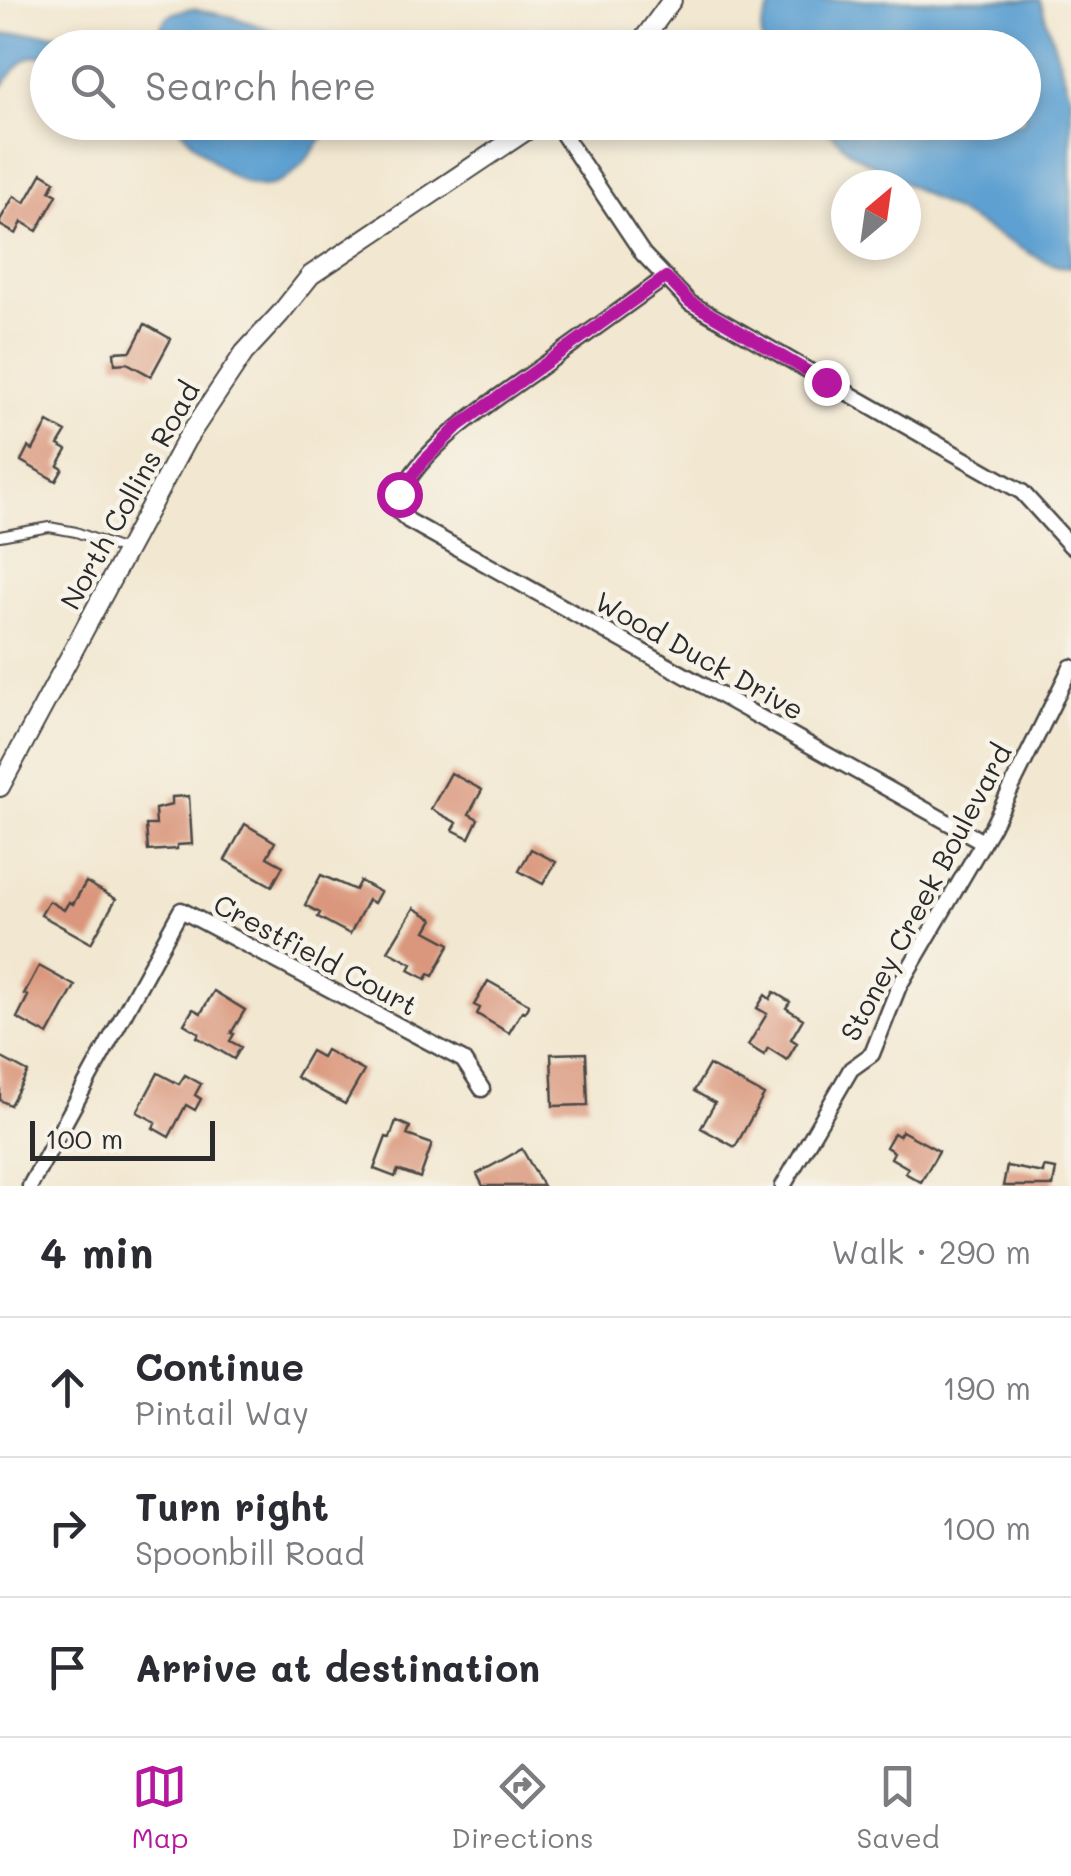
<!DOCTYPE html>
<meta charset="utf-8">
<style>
:root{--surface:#fff;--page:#f2f2f3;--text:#2b2b33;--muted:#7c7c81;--line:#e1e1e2;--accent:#b5179e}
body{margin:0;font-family:Mali,sans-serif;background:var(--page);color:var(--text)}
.compass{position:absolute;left:831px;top:170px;width:90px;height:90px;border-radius:50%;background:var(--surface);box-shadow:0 5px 15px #0003;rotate:29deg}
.scale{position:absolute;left:30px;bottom:25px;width:185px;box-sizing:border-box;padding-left:10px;border:5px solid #2b2b2b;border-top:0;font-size:28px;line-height:35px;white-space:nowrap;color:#2b2b2b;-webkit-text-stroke:8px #f7f3e8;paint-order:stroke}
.stop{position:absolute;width:30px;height:30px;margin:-22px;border:8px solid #b5179e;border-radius:50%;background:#fff}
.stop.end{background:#b5179e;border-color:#fff;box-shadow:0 2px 10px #0008}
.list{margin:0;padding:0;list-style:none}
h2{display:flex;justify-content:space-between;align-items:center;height:130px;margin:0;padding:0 40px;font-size:42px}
h2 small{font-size:32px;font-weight:400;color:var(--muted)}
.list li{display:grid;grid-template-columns:65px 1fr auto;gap:30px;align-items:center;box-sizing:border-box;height:140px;padding:0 40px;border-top:2px solid var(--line)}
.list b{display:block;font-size:38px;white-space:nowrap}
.list p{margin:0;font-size:32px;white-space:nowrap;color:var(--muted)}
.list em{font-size:32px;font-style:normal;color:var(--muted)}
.icon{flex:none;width:55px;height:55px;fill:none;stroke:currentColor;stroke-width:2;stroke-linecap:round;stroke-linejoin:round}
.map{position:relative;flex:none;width:1071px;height:1186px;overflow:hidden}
.search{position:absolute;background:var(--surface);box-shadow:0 5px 15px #0003;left:30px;right:30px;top:30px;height:110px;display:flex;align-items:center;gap:25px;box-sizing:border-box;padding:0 35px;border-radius:55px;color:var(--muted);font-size:38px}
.sheet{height:550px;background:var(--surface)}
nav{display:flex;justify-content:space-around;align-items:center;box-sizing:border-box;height:140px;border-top:2px solid var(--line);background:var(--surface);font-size:28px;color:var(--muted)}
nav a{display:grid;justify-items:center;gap:5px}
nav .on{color:var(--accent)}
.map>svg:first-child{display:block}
.water{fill:#5da0d1;stroke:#44667e;stroke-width:2.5}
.building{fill:#da977d}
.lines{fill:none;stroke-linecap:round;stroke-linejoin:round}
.service-casing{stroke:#494744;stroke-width:12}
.minor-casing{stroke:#494744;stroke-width:19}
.tertiary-casing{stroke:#494744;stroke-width:22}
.service{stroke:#fff;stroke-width:8}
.minor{stroke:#fff;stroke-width:14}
.tertiary{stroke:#fff;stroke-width:18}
.route{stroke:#b5179e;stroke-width:12}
.labels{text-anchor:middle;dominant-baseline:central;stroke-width:9;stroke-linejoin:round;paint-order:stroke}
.street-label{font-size:28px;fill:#2b2b2b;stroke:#f7f3e8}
</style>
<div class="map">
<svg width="1071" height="1186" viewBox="0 0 1071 1186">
<rect width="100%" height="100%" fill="#f7f3e8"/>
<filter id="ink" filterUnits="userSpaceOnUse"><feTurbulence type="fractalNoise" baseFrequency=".01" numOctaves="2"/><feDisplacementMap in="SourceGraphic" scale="20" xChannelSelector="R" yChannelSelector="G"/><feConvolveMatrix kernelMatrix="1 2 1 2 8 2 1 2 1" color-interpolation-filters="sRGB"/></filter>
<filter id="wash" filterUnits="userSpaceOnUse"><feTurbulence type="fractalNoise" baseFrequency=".0048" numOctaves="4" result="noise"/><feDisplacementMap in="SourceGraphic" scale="40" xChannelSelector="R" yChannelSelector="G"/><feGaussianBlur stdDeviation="2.25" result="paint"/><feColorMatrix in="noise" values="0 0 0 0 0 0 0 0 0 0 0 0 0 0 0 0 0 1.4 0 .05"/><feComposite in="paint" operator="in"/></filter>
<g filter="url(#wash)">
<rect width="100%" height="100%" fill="#f2e7d0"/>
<path class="water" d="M775 0H1040L1071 97V267L1058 266 1044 261 851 153 820 123 1024 122V48L764 47C757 28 766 17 775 0Z
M192 9 233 17 307 42 343 39 350 40 360 47H150L157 43C161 19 167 11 192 9Z
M23 33 56 34 102 47 48 48 47 56C19 54 17 70 0 88V35Z
M175 123H333C319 142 302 171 280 182 242 201 196 146 175 123Z"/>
<g id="blocks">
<path class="building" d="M42 173 55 181 50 191 57 195 37 231 22 222 16 234 0 225V220L14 196 25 203Z
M145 324 171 339 151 376 127 363 115 364 114 352 131 351Z
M48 422 66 432 58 445 67 450 58 466 63 469 56 481 21 461 28 447 33 450Z
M451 773 482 790 469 814 478 819 469 838 453 830 457 823 431 809Z
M189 796 192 844 177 845V849L148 851 146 825H156L155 809 172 805V797Z
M245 824 275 842 267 857 283 866 272 886 225 860Z
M531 849 556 862 543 884 519 871Z
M321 875 355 890 360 881 380 892 374 903 368 900 350 934 318 917 320 913 305 905Z
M86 882 116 899 91 943 41 915 49 901 64 910 69 902 73 904Z
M414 908 433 919 426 931 450 944 433 976 429 974 426 979 409 970 412 964 388 951Z
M39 966 75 986 48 1035 17 1018 28 996 24 994Z
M488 981 529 1004 525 1012 522 1011 509 1033 477 1014 480 1008 474 1005Z
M214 991 245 1010 231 1033 234 1034 230 1041 241 1047 234 1059 197 1037 199 1033 184 1024 193 1009 201 1013Z
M774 992 790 1002 786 1008 803 1019 791 1039 797 1043 787 1060 768 1048 764 1055 748 1045 767 1014 757 1008 765 995 770 999Z
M326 1050 364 1071 345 1104 296 1077 311 1051 322 1057Z
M586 1053 588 1105 553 1106 551 1054Z
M0 1057 28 1072 10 1105 0 1100Z
M709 1065 764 1095 735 1147 701 1128 715 1103 694 1091Z
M158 1073 179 1084 185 1075 201 1084 195 1095 201 1099 195 1110 186 1105 169 1137 153 1128 156 1122 137 1112Z
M396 1121 410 1127 407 1135 432 1144 420 1178 398 1170 395 1177 374 1169 386 1137 390 1138Z
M902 1131 939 1151 921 1182 905 1173 908 1168 891 1158 894 1152 886 1147 894 1133 899 1136Z
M522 1149 543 1186H483L477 1174Z
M1007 1166 1043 1173 1044 1167 1056 1169 1053 1186H1003Z"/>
</g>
</g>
<g filter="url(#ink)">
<use href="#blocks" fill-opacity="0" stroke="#494744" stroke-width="2.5"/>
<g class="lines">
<g class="service-casing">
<path id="service" d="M0 536 49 527 76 532 127 551"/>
</g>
<g class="minor-casing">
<path id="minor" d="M555 122 643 254 690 303 1022 492 1071 546
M666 277C626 306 587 334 548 362 500 397 411 450 395 508L409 521 983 842
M30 1186 181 910 463 1060 482 1089
M783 1186 851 1069 872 1054 899 986 992 827 1071 667"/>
</g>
<g class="tertiary-casing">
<path id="tertiary" d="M637 48 672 0
M0 787 186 440 244 353 280 314 311 275 539 122"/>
</g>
<use href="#service" class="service"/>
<use href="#minor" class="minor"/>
<use href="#tertiary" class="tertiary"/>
</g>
</g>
<g class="lines" filter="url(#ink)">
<path class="route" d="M399 494 423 462 458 426 666 277 690 302 826 382"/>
</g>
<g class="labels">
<g class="street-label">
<text transform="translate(129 495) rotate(-61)">North Collins Road</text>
<text transform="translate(700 655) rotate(29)">Wood Duck Drive</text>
<text transform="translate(925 892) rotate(-62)">Stoney Creek Boulevard</text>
<text transform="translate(316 954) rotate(28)">Crestfield Court</text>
</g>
</g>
</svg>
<svg class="compass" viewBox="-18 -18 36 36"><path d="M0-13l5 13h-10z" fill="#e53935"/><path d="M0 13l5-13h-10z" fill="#7c7c81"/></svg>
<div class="scale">100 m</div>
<div class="stop" style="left:399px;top:494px"></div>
<div class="stop end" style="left:826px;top:382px"></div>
<div class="search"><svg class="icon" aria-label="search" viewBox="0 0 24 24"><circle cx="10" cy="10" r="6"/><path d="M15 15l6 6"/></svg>Search here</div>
</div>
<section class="sheet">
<h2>4 min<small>Walk · 290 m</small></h2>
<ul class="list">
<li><svg class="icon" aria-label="ahead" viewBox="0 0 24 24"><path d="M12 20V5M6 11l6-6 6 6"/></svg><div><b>Continue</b><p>Pintail Way</p></div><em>190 m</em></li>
<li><svg class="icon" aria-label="right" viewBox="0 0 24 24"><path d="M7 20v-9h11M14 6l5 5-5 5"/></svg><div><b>Turn right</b><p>Spoonbill Road</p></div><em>100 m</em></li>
<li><svg class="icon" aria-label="arrive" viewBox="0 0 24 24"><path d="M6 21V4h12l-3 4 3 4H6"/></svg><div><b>Arrive at destination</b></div></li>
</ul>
</section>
<nav>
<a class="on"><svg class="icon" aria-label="map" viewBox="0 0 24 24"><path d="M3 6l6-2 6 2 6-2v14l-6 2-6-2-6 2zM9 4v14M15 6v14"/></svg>Map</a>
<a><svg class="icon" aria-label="directions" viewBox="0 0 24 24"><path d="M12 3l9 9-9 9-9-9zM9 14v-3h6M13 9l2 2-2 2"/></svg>Directions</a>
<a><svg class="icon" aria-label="saved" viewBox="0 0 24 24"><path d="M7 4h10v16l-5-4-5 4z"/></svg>Saved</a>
</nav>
